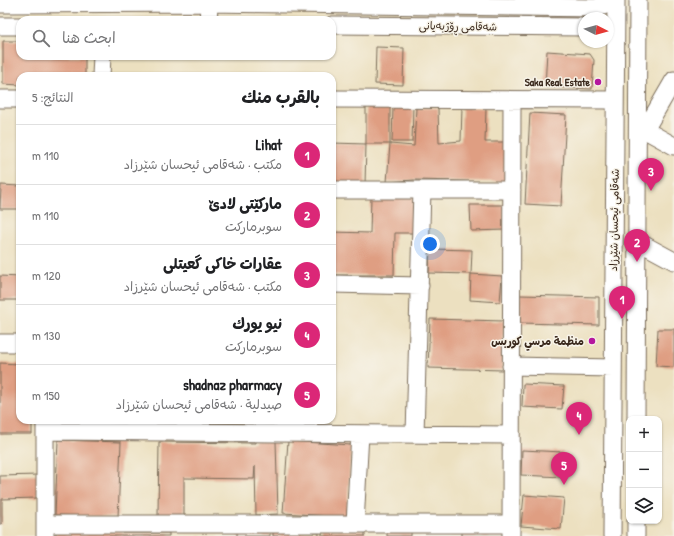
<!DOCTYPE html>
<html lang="ar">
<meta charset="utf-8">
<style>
:root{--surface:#fff;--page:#f2f2f2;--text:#202124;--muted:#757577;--line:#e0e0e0;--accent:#db2777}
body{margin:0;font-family:"Patrick Hand","Playpen Sans Arabic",sans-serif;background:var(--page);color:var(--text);direction:rtl}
.controls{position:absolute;right:12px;bottom:12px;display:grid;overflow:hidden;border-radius:8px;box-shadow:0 1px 3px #0004}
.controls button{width:36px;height:36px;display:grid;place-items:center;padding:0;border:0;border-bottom:1px solid var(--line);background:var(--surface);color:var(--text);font:20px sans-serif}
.compass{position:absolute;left:578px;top:12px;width:36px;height:36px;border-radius:50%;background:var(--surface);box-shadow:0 1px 3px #0004;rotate:96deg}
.you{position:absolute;left:430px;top:244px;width:14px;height:14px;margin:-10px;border:3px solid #fff;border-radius:50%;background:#1a73e8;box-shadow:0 0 0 6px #1a73e833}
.badge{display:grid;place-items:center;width:26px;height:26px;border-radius:50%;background:var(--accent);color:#fff;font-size:13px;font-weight:700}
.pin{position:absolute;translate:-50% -33px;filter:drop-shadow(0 1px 2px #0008)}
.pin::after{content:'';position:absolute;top:21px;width:14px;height:12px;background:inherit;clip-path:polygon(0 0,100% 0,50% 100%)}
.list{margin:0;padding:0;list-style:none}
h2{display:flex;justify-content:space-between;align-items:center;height:52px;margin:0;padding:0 16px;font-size:17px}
h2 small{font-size:13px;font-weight:400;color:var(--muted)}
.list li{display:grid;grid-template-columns:26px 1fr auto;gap:12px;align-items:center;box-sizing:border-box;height:60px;padding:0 16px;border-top:1px solid var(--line)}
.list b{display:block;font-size:15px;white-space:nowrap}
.list p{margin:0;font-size:13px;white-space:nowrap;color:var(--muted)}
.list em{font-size:13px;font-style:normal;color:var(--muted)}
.icon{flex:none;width:22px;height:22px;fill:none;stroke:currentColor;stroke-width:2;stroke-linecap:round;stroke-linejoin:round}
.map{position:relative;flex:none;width:674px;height:536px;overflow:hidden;direction:ltr}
.search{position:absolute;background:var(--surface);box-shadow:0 1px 3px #0004;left:16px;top:16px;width:320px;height:44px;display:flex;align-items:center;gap:10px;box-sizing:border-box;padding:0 14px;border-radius:12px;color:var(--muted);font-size:15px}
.panel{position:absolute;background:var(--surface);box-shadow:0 1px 3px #0004;left:16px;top:72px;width:320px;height:352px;border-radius:12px;direction:rtl}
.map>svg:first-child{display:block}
.building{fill:#df9e82}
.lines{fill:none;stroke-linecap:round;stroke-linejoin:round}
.minor-casing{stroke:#796a57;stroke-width:19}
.minor{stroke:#fff;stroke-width:17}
.poi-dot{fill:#b5179e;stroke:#f7f3e8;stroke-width:1.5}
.labels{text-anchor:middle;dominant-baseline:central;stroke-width:3;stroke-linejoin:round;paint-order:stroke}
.street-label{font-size:11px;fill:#3b2a1e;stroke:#f7f3e8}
.poi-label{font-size:11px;font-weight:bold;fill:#3b2a1e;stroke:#f7f3e8;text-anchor:end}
</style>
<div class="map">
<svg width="674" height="536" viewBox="0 0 674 536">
<rect width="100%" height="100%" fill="#f7f3e8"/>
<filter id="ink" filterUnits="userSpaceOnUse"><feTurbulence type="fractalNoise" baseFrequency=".025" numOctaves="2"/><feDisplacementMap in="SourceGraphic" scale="8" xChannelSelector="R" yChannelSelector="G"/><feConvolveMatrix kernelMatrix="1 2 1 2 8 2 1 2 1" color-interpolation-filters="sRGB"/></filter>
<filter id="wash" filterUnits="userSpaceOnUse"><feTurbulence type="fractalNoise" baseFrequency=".012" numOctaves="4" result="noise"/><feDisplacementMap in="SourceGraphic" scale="16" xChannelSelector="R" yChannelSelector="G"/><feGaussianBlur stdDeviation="0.9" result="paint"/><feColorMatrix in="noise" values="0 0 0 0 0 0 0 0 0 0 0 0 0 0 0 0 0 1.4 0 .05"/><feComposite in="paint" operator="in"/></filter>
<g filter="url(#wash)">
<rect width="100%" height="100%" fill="#ece0c0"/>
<g id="blocks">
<path class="building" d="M3 41H20V56H85V76H20V85L3 84Z
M376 47 404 48 403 85 375 84Z
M547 51 590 54 594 60 592 89 545 87Z
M366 106H390V144H366Z
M393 107H413L412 142H392Z
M462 107 486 108 485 142H506L505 182 414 180 387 182 390 144 414 146 416 108H438L439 143 461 141Z
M530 113 566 115 561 206 525 204Z
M332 143 366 144 365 185H332Z
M1 185 20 186V209H0Z
M371 197H414L413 233H395L394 275H332V232L370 233Z
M470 205H504L505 230 471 231Z
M430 249 472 250 471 274 429 273Z
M471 274 502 276 500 302 470 300Z
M0 276 20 277V300H0Z
M520 295 599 297V325L520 323Z
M430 319 504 321 503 370 428 368Z
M658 329H674V367L656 366Z
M0 363 20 364V420H32V434H0Z
M523 384 564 386 562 409 522 407Z
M58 440 121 442 118 517 55 515Z
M255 441H276L278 514 256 515 255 466 254 479 184 478V517H158L159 442 255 443Z
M288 441 351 445 347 517 283 513Z
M522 450 563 452 562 477 521 475Z
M38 475V498L2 499V524H0V476Z
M524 495 564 498 561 529 521 526Z
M322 529 365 531V536H322Z
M411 530V536H387V531Z
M123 531V533H169V536H56V532Z
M462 531 505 532V536H462Z
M237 532H270V536H237Z
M273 532 319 533V536H273Z"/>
</g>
</g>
<g filter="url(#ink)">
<use href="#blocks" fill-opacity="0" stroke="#796a57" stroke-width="1"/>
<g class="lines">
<g class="minor-casing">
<path id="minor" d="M208 3 209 20
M0 4 208 3 596 8 603 6 610 0
M332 25 584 27
M0 26H20
M101 76 102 56
M0 99H20
M332 99 615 100
M638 130H645L674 146
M645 130 674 80
M332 190H512
M637 241 674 261
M332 284 420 286
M0 343H20
M511 366 613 368
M636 419 638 0
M45 431 511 435
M415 434 422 190
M45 524H511
M355 524 360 434
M45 536V420
M511 536 512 100
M612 536 616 0
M636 536V521"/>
</g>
<use href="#minor" class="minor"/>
</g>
</g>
<g class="poi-dot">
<circle cx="598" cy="82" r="4"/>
<circle cx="592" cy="341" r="4"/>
</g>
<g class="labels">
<g class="street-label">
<text transform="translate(458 26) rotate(1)">شەقامی ڕۆژبەیانی</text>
<text transform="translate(614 220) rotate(-89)">شەقامی ئیحسان شێرزاد</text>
</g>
<g class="poi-label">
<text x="590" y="82">Saka Real Estate</text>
<text x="584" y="341">منظمة مرسي كوربس</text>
</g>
</g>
</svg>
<div class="controls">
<button>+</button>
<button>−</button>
<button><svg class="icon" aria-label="layers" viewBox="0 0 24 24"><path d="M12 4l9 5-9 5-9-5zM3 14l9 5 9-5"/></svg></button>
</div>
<svg class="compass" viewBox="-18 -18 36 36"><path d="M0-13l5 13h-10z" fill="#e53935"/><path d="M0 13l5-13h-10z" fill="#757577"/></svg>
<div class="you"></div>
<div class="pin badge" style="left:622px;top:319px">1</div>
<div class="pin badge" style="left:637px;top:262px">2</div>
<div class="pin badge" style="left:651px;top:191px">3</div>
<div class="pin badge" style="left:579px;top:435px">4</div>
<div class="pin badge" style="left:564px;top:485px">5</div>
<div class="search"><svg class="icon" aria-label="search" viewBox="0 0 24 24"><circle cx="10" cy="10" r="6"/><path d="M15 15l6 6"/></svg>ابحث هنا</div>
<section class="panel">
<h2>بالقرب منك<small>النتائج: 5</small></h2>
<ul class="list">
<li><span class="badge">1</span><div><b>Lihat</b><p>مكتب · شەقامی ئیحسان شێرزاد</p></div><em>110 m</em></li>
<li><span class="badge">2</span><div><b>مارکێتی لادێ</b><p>سوبرماركت</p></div><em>110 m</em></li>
<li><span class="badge">3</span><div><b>عقارات خاكى گعیتلى</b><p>مكتب · شەقامی ئیحسان شێرزاد</p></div><em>120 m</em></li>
<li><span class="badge">4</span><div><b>نيو يورك</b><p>سوبرماركت</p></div><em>130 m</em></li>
<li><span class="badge">5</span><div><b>shadnaz pharmacy</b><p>صيدلية · شەقامی ئیحسان شێرزاد</p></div><em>150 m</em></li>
</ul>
</section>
</div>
